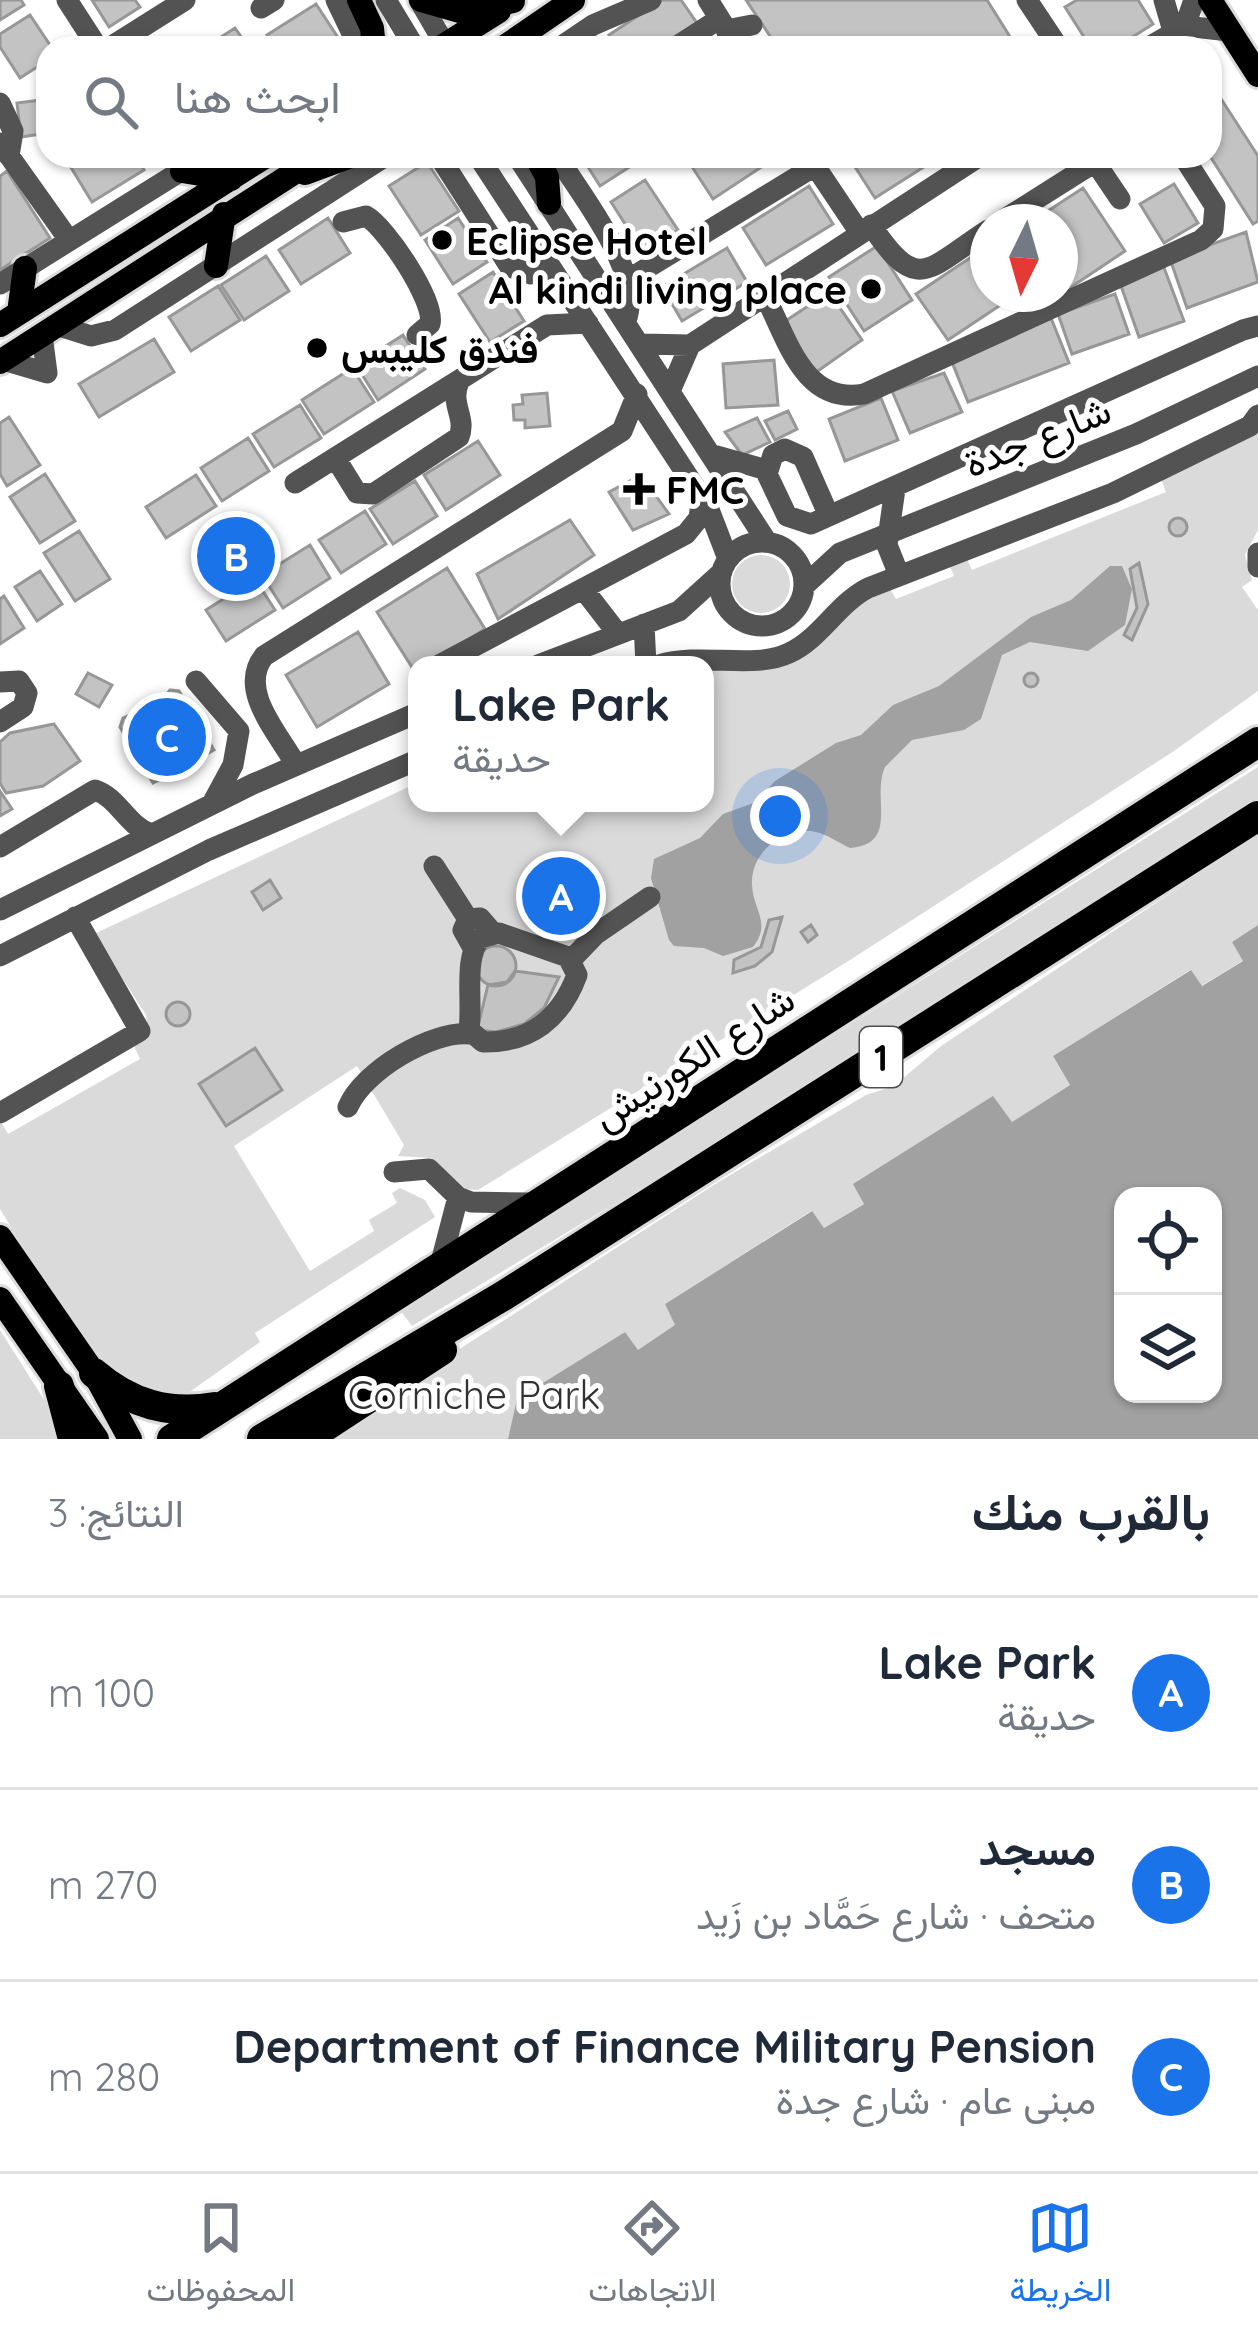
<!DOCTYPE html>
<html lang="ar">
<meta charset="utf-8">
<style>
:root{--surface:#fff;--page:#f6f6f7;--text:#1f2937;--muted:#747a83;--line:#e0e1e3;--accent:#1a73e8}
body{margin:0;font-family:Quicksand,Vazirmatn,sans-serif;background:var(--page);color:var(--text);direction:rtl}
.controls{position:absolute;right:36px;bottom:36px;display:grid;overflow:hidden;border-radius:24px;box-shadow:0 3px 9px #0004}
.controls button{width:108px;height:108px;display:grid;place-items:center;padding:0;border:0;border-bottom:3px solid var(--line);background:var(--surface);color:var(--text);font:60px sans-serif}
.compass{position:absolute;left:970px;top:204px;width:108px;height:108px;border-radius:50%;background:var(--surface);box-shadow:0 3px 9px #0004;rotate:185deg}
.you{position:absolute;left:780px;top:816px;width:42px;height:42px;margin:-30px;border:9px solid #fff;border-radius:50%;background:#1a73e8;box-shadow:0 0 0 18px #1a73e833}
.badge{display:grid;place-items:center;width:78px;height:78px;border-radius:50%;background:var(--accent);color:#fff;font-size:39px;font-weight:700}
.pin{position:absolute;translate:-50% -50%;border:6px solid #fff;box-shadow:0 3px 12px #0006}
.popup{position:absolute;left:408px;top:656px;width:306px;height:156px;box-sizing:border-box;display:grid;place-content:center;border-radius:24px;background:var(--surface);filter:drop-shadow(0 3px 9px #0005);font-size:39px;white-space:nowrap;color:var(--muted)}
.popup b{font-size:45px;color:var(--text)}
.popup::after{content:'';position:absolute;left:50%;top:100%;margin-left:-24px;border:24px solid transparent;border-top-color:var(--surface)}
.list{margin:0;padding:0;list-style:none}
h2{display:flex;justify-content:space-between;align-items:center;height:156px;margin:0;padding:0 48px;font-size:51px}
h2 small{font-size:39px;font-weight:400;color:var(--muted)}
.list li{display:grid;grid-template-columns:78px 1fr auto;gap:36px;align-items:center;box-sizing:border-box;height:192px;padding:0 48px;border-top:3px solid var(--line)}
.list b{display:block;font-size:45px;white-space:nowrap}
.list p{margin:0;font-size:39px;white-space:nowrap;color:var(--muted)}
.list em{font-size:39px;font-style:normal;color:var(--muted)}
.icon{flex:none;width:66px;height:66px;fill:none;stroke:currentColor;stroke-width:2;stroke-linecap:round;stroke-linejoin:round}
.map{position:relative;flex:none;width:1258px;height:1439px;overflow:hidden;direction:ltr}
.search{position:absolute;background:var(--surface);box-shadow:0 3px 9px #0004;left:36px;right:36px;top:36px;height:132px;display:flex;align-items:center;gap:30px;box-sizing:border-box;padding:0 42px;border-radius:36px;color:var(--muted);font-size:45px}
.sheet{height:732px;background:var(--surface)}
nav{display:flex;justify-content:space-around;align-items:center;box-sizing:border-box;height:168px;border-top:3px solid var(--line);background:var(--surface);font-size:33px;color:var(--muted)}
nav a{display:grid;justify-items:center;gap:6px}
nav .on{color:var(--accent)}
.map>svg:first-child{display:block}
.green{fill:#dadada}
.water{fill:#a1a1a1;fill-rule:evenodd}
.building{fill:#c3c3c3;stroke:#979797;stroke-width:3}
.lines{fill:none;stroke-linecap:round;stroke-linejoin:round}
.major-casing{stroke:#dbdbdb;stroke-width:30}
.highway-casing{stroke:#dbdbdb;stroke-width:36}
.minor{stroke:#535353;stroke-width:21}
.major{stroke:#000;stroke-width:24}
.highway{stroke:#000;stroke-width:30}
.poi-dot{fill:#000;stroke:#fff;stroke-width:4.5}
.labels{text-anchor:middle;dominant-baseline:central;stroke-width:10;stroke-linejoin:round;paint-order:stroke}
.shield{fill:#fff;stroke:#4c4c4c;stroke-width:3}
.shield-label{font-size:36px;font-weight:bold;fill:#000}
.poi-label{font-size:39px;font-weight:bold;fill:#000;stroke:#fff;text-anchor:start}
.street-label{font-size:39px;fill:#000;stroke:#fff}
.park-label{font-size:39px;fill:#313131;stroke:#fff}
</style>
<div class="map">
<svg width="1258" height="1439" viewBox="0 0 1258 1439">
<rect width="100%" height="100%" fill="#fff"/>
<path class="green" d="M1258 429V530L1245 555 1252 580 1242 587 1258 610V691L1174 751 850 960 478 1190 462 1189 431 1158 398 1156 404 1145 357 1066 234 1146 310 1271 374 1231 369 1220 397 1203 392 1193 400 1188 425 1200 435 1217 255 1333 260 1342 184 1396 176 1400 115 1381 35 1267 0 1209V1120L8 1134 140 1059 134 1046 148 1029 146 1015 94 934 417 783V803H705V665L756 669 889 587 896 599 954 576 949 564 966 557 972 570 1166 492 1161 479Z
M732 584a29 29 0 1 1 58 0a29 29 0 1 1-58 0Z
M1258 767V798L826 1076 412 1326 400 1310Z
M1258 835V925L1232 942 1244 960 1201 986 1190 970 1053 1056 1070 1085 1011 1123 993 1097 854 1184 865 1203 824 1228 811 1211 665 1304 676 1325 637 1351 625 1332 518 1399 508 1439H320L720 1181 866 1095 894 1086 941 1046Z
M0 1330 62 1428 64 1439H0Z"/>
<path class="water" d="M1110 566H1122L1132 589 1125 625 1088 651 1030 642 1002 655 981 719 964 730 912 740 885 767C871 798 900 844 850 848 839 843 828 835 816 832 784 824 750 853 752 885 753 910 772 923 753 947L723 956 704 948 674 946 669 940 651 878 654 859 700 838 723 814 756 802 775 781 836 743 861 735 893 705 939 686 1031 617 1071 600Z
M1258 925V1439H508L517 1399 625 1332 638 1350 675 1325 665 1304 812 1211 824 1228 864 1204 853 1184 993 1096 1012 1122 1070 1085 1053 1056 1191 970 1202 986 1243 961 1232 942ZM1123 1196H1213V1394H1123Z"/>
<path class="building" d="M0 0H21L24 5 0 20Z
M92 0H135L140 7 109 27Z
M662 0H681L697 23 660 48H618L609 35Z
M746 0H987L1017 48H778Z
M1077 0H1138L1153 24 1115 48H1091L1065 7Z
M316 4 337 36 318 48H275L267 35Z
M30 15 52 48 48 60 20 78 0 47V34Z
M235 28 249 48H204Z
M1214 88 1258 156V221L1253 224 1210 156V91Z
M48 99V133L21 137 17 103Z
M75 156H136L144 170 92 202 67 161Z
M581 156H629L634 164 600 186Z
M685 156H778L713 199Z
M848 156H941L875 198Z
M427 162 459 211 421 235 389 186Z
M7 171 50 238 0 270V176Z
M645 180 678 230 643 252 611 202Z
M1174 184 1198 223 1164 243 1140 204Z
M809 186 833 224 766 265 743 228Z
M1083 188 1125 251 1046 304 1040 294H1060V222H1031Z
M328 218 350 253 301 284 279 250Z
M458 218 487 262 453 284 425 240Z
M1246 232 1258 282 1187 308 1170 259Z
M877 246 912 300 864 331 829 277Z
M988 246V294H1017L948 340 916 294Z
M727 248 747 282 682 321 662 287Z
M266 256 289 291 244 320 221 285Z
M1163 265 1184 321 1139 337 1120 283Z
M493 272 524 321 490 342 459 294Z
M218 286 240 320 191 351 169 317Z
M829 292 862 340 815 373 781 324Z
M1115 294 1129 334 1072 354 1058 314Z
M1051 318 1069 363 968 402 950 357Z
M403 335 425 369 378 400 356 365Z
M154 339 174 372 99 417 79 384Z
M774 360 778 405 726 408 723 364Z
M352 368 374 402 324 434 302 400Z
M944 373 962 412 910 433 892 391Z
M547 393 550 426 525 428V420H514L513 405 523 404 522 395Z
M881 398 898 440 845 461 829 419Z
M300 405 321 438 274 467 253 434Z
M788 411 797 429 775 440 765 421Z
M9 417 40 465 7 486 0 474V423Z
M757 418 770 442 742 455 725 432Z
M248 438 269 471 222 501 201 468Z
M478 441 500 475 446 510 424 475Z
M45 474 75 521 40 543 10 497Z
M196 475 216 506 166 538 146 507Z
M641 475 669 514 633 530 609 492Z
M415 481 437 516 393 544 370 509Z
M365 511 386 544 341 573 319 540Z
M1169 527a9 9 0 1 1 18 0a9 9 0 1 1-18 0Z
M570 520 594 555 498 619 477 574Z
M79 531 110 579 75 601 44 553Z
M310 545 330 578 283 608 262 575Z
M1139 563 1148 604 1132 640 1124 635 1137 608 1130 569Z
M447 568 485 629 427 665H417L415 672 377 612Z
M40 571 62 604 37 621 15 587Z
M255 579 275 610 226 641 206 610Z
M4 596 24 628 0 644V599Z
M358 632 389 684 317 727 286 675Z
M1024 680a7 7 0 1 1 14 0a7 7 0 1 1-14 0Z
M88 673 112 685 99 707 76 694Z
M170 690 179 691 214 750 153 783 120 727 123 718 160 702Z
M54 724 80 761 43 786 6 793 0 783V742L10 733Z
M0 791 12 809 0 816Z
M270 880 281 898 263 910 252 892Z
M782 917 772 952 755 966 733 973 734 960 761 947 769 920Z
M811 925 817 935 808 942 801 932Z
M476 966a20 20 0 1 1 40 0a20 20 0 1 1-40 0Z
M515 971 559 977 544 1008 524 1024 496 1032 477 1030 488 985 507 982Z
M166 1014a12 12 0 1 1 24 0a12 12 0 1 1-24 0Z
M255 1048 282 1090 226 1126 199 1084Z"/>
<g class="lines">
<g class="major-casing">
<path id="major" d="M359 0 372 28 374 48
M421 0 463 12 513 1
M1210 0 1258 75
M440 48 499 11
M503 48 573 0
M536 156 547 177 549 203
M182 171 231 179
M305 173 351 156
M216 266 224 214
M19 312 25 268
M0 325 266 156
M0 362 320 156
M0 1237 94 1373 130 1439
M0 1299 97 1439"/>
</g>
<g class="highway-casing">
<path id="highway" d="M94 1373C130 1404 169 1415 215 1407
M59 1386 73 1439
M172 1439 1258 742
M262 1439 503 1296 1258 816
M306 1439 442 1350"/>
</g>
<path class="minor" d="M67 0 98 48
M336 0 359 48
M386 0 415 48
M419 0 447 48
M708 0 738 48
M1027 0 1059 48
M1164 0 1173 31
M261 8 274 0
M1185 26 1194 0
M726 30 752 25
M109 48 185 0
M559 48 593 25 651 0
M674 48 719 19
M1147 48 1185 26 1229 31
M0 103 13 131 9 156
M0 143 69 240
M439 156 510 267 531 274 548 264
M478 156 708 507 728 559
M517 156 767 542
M557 156C583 199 644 271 626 321
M1091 156 1120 199
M809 157 860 233
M343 222 366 216C386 227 436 302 430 324L417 335
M1000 222 1095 162
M871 225C918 296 927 269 988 230
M629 279 815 166
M0 284 205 156
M766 298C788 341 804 405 864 394L1201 240 1213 229 1215 206 1183 156
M56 325 91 336 115 330 386 156
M642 344 690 345
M3 360 47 373 42 335
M670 391 690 345 980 156
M710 454 767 470
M336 459 357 493 373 494 459 437C467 417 449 404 459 382
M295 483 547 325 588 323
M895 489 887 545 899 575
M829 516 803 457 785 449 773 455 767 474 787 516 811 524 1243 330 1258 326
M720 584a42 42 0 1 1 84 0a42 42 0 1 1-84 0Z
M1258 553V567
M804 586 840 553 1136 434 1258 376
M584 590 618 634
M644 624 646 665
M439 665 686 534 699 518 702 497
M538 665 679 611 722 572
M659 665C702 652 753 670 789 653 820 639 837 604 868 588L1113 493 1250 426 1258 415
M196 681 239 731 233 765 213 802
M0 682 19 681 27 693 23 707 0 722
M296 765C279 734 237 690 264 656L622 431 637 394
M0 847 95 790C119 798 126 825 151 834
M434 866 468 919
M0 910 253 784 417 713
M499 933 568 957 577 975C561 1018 531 1043 483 1042L469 1030C473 1000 463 957 481 938Z
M473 948 463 930 468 919 480 918 493 933
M0 956 209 850 417 760
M572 959 596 934 650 897
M348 1107C363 1071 432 1030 470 1034
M0 1113 140 1031 75 917
M394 1172 429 1169 458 1197 471 1202 530 1203
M440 1266 458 1197"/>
<use href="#major" class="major"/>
<use href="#highway" class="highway"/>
</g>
<g class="poi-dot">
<circle cx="442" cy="240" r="12"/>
<circle cx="871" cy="289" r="12"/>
<circle cx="317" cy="348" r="12"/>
<path d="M633 471h12v12h12v12h-12v12h-12v-12h-12v-12h12z"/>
</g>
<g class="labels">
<rect class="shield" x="860" y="1027" width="42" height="60" rx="9"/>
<g class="shield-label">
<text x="881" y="1057">1</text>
</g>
<g class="poi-label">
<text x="466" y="240">Eclipse Hotel</text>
<text x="847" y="289" text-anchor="end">Al kindi living place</text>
<text x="341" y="348">فندق كليبس</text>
<text x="666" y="489">FMC</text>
</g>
<g class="street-label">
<text transform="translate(1037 436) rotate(-22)">شارع جدة</text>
<text transform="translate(693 1057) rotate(-33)">شارع الكورنيش</text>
</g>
<g class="park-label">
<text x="474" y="1394">Corniche Park</text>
</g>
</g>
</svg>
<div class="controls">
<button><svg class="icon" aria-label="locate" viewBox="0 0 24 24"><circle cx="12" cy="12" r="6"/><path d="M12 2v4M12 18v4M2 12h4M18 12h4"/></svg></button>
<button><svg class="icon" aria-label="layers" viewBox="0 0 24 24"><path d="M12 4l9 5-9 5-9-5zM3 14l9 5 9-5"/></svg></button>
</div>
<svg class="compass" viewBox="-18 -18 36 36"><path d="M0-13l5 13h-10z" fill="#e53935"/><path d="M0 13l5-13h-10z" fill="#747a83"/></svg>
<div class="you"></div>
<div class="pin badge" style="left:561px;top:896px">A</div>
<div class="popup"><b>Lake Park</b>حديقة</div>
<div class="pin badge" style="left:236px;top:556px">B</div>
<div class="pin badge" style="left:167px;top:737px">C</div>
<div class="search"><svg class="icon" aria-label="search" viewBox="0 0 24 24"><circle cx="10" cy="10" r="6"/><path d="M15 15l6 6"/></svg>ابحث هنا</div>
</div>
<section class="sheet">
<h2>بالقرب منك<small>النتائج: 3</small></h2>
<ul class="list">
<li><span class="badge">A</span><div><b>Lake Park</b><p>حديقة</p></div><em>100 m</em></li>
<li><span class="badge">B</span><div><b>مسجد</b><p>متحف · شارع حَمَّاد بن زَيد</p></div><em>270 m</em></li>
<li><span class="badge">C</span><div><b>Department of Finance Military Pension</b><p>مبنى عام · شارع جدة</p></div><em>280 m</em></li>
</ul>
</section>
<nav>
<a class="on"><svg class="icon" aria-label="map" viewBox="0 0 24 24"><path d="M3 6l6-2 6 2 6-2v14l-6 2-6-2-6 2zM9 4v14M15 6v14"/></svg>الخريطة</a>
<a><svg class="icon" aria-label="directions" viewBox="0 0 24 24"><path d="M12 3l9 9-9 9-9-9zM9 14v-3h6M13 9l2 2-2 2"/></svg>الاتجاهات</a>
<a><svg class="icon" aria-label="saved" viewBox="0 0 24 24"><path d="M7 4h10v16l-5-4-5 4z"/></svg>المحفوظات</a>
</nav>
